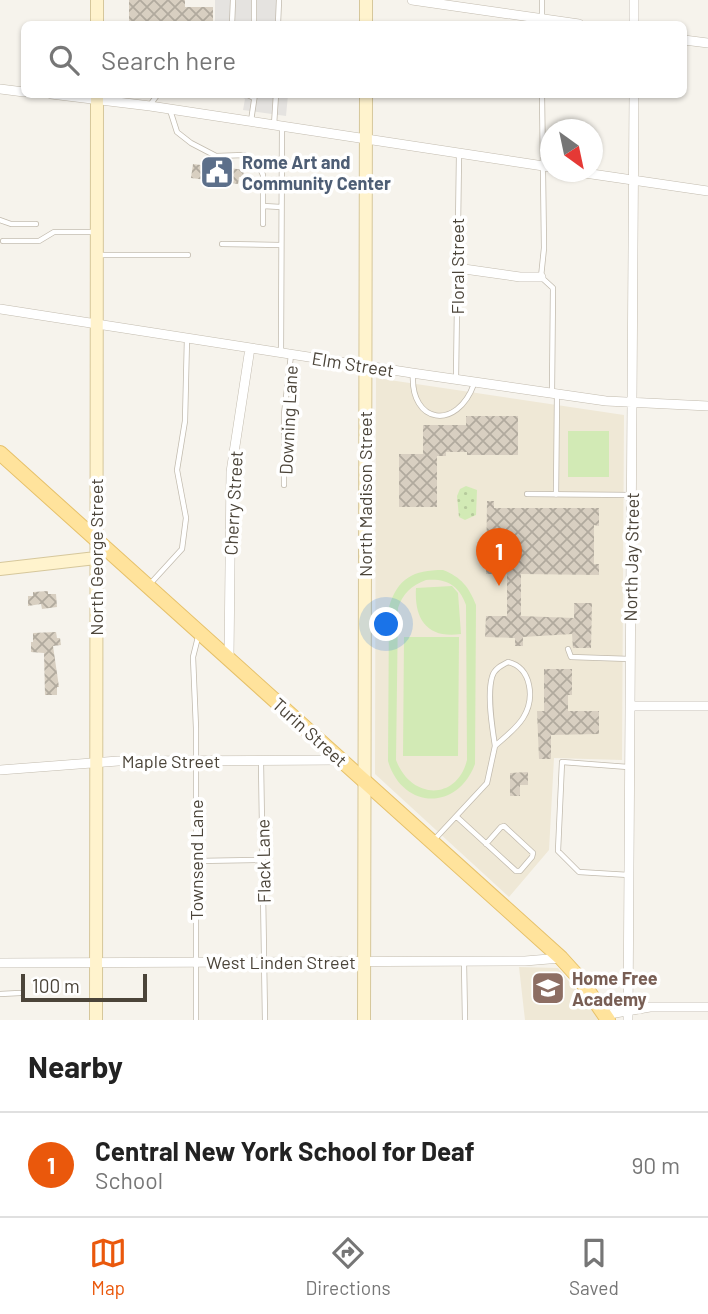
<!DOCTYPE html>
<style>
:root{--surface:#fff;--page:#f6f6f6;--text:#222;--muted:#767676;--line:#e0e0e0;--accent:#ea580c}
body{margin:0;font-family:Barlow,sans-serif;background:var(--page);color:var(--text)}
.compass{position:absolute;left:540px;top:119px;width:63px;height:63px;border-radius:50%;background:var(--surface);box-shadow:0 2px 5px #0004;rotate:147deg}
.scale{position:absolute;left:21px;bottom:18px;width:126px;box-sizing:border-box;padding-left:7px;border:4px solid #4b4439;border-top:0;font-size:19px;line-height:24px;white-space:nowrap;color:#4b4439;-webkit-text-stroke:5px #fff;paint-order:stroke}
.you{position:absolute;left:387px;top:625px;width:24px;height:24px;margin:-18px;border:5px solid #fff;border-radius:50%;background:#1a73e8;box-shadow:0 0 0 10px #1a73e833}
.badge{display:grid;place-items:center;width:46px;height:46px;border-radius:50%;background:var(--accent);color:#fff;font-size:23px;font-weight:700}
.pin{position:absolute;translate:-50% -58px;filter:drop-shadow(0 2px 4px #0008)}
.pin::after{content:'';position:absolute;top:37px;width:24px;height:21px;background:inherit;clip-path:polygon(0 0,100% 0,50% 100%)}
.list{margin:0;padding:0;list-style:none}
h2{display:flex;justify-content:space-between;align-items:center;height:91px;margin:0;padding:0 28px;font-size:30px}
h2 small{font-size:23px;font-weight:400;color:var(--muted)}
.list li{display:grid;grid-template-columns:46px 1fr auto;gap:21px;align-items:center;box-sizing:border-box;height:105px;padding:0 28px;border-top:2px solid var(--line)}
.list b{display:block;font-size:26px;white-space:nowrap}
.list p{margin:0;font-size:23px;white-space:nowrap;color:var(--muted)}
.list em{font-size:23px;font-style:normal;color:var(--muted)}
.icon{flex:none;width:38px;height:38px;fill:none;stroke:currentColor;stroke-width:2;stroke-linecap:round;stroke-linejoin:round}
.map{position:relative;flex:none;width:708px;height:1020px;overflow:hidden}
.search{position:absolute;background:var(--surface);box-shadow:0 2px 5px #0004;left:21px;right:21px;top:21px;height:77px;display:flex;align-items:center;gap:18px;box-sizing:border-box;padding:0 24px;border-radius:10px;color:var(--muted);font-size:26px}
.sheet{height:196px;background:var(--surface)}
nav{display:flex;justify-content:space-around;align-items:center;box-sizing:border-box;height:98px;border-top:2px solid var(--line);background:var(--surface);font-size:19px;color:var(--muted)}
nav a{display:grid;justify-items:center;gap:4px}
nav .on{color:var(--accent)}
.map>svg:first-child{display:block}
.education{fill:#efe8d6}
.grass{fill:#d2eab5;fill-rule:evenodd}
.park{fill:url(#park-dots)}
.parking{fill:#e5e3e0}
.building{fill:url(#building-cross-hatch)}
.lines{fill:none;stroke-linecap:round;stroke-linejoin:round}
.lane-casing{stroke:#c2bbae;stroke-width:6}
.street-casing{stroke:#c2bbae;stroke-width:10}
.secondary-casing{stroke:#d6c79b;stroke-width:14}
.primary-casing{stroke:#e6c16a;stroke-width:16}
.lane{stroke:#fff;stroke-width:4.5}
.street{stroke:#fff;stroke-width:9}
.secondary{stroke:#fff3cd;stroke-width:12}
.primary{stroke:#ffe39c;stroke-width:14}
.labels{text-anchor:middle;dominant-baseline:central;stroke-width:7;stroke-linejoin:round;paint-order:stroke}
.service-label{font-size:18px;font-weight:bold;fill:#4e5e75;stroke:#fff;text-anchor:start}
.street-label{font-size:18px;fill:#4b4439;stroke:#fff}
.education-label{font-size:18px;font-weight:bold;fill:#785e54;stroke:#fff;text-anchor:start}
</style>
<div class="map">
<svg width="708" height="1020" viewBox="0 0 708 1020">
<defs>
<pattern id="park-dots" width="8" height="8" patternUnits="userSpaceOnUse" patternTransform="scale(1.75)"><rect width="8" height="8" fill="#d2eab5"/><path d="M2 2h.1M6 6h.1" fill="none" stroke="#b6ca9c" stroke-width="1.8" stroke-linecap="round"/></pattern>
<pattern id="building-cross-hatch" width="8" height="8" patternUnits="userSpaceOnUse" patternTransform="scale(1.75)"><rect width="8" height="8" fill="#d8cfc1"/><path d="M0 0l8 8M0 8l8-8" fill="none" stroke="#b1aa9e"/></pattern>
</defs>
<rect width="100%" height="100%" fill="#f6f3ec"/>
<path class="education" d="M376 378 624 415 622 760 554 758 549 850 509 897 375 774Z
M519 967 558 968 590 1007 598 1020H525Z"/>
<path class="grass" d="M568 431H609V477H568Z
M443 570C461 577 469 587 476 605L475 764C457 812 402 809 388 761L389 607C398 578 413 570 443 570ZM426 580C446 578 459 585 466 605L467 760C457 801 411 800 396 760L398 608C403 593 411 586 426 580Z
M452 586 458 593 461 634C427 639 414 619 416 588Z
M404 637H459L458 756H403Z"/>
<path class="park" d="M466 486 477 490 476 515 465 520 459 517 457 496 460 489Z"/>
<path class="parking" d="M215 0H279L278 24H215Z
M238 95H288L286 116 243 110 245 99Z"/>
<path class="building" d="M129 0H185V7H213V24H129Z
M210 163 230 165V168L244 170 243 177H239L238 184 191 178 193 164 209 166Z
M466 416H518V455H467V452H446V456H437V507H399V454H423V425H466Z
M487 501H494V508H599V526L594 525V564H599V575L521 574V616L574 618V603H592L591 648H573L572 634 523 637V646H515V638L485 637 486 616H507V574H486Z
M48 591V594H56L57 607 42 609 41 604 28 606V596H33V592Z
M56 632 57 638H60L61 645 53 646 59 687H57V695H45L44 653 31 652V642H33V633Z
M544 669H572V695H568V711H599V734L551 735V759H539L537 711H544Z
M528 772V785H520V796H510V773Z"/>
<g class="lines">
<g class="lane-casing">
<path id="lane" d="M254 0V24
M232 24 233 0
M278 24 279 0
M542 24V0
M246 94 254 98
M542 94 544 248 541 277 553 288 552 392
M150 105 158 94
M170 110 177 132 191 143 216 156 244 155 257 162 263 175V224
M251 121 255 94
M274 125 276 94
M263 206 281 207
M0 220 11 224H36
M3 241H39L54 232H96
M222 244 280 245
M97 255H188
M281 352 282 127
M413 374C410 424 457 431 474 384
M456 379 459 154
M284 485V414L291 355
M527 494 631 495
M556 495 557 394
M150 584 182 549 186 518 177 470 185 421 187 338
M568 649 571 657 630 659
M508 662C532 668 535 699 523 718 516 729 505 737 495 746 492 727 487 695 492 677 494 669 502 665 508 662Z
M261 762 265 1020
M628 767 562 762 558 851 579 872 629 875
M457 817 516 871H520L532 857 533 853 504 826 501 827 486 844
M433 841 487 783 495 746
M196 861 263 860
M464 962 465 1020
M0 994 20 993
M196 1020V728L193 657 198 637"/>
</g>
<g class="street-casing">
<path id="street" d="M412 0 579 24
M634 0V24
M684 40 708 43
M0 89 24 92
M51 94 150 106 550 167
M578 172 708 191
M457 268 520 277H541
M0 309 412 373 606 401 708 406
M229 659 231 472 250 348
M631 706H708
M0 770 118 761 341 760
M0 963 525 961 561 958
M604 1015 650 1007H708
M628 1020 634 94"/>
</g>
<g class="secondary-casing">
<path id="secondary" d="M366 0V24
M97 24V0
M0 569 96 558
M96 1020 97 94
M364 1020 366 94"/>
</g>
<g class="primary-casing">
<path id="primary" d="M0 453 561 958 580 979 608 1020"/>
</g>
<use href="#lane" class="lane"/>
<use href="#street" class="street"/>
<use href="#secondary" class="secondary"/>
<use href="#primary" class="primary"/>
</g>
<defs>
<g id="civic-square" transform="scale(1.75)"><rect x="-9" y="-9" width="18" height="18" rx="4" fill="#5c6f8a" stroke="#fff"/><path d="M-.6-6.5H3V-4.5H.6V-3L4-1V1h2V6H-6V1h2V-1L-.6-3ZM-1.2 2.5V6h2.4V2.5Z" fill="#fff"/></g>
<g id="school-square" transform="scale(1.75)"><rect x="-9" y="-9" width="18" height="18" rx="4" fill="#8d6e63" stroke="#fff"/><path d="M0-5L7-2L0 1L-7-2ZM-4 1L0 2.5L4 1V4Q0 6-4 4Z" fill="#fff"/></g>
</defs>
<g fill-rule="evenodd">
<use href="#civic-square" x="217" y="172"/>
<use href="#school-square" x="548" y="988"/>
</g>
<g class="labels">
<g class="service-label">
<text x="242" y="162">Rome Art and<tspan x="242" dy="21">Community Center</tspan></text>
</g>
<g class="street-label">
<text transform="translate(457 266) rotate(-90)">Floral Street</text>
<text transform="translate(353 364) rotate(9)">Elm Street</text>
<text transform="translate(288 420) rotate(-87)">Downing Lane</text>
<text transform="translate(365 494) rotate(-90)">North Madison Street</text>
<text transform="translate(233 503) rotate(-87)">Cherry Street</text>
<text transform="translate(96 557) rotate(-90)">North George Street</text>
<text transform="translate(631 557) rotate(-89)">North Jay Street</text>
<text transform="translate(310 732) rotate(42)">Turin Street</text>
<text x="171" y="761">Maple Street</text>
<text transform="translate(196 860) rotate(-90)">Townsend Lane</text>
<text transform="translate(263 861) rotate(-91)">Flack Lane</text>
<text x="281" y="962">West Linden Street</text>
</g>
<g class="education-label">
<text x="572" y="978">Home Free<tspan x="572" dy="21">Academy</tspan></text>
</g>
</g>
</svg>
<svg class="compass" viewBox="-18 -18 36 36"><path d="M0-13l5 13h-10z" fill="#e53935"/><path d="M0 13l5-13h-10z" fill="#767676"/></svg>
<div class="scale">100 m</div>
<div class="you"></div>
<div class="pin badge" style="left:499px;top:586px">1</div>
<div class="search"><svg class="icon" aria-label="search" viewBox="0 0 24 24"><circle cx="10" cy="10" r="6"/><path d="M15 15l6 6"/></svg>Search here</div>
</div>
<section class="sheet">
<h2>Nearby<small></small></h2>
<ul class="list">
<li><span class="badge">1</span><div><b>Central New York School for Deaf</b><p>School</p></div><em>90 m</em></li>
</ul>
</section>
<nav>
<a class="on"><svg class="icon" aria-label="map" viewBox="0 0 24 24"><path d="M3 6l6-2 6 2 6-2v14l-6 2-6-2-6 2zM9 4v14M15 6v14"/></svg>Map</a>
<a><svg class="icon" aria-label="directions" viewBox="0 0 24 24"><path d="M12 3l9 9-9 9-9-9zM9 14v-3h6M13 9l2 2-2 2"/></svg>Directions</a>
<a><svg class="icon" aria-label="saved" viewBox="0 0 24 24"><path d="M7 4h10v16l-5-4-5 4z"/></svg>Saved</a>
</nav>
